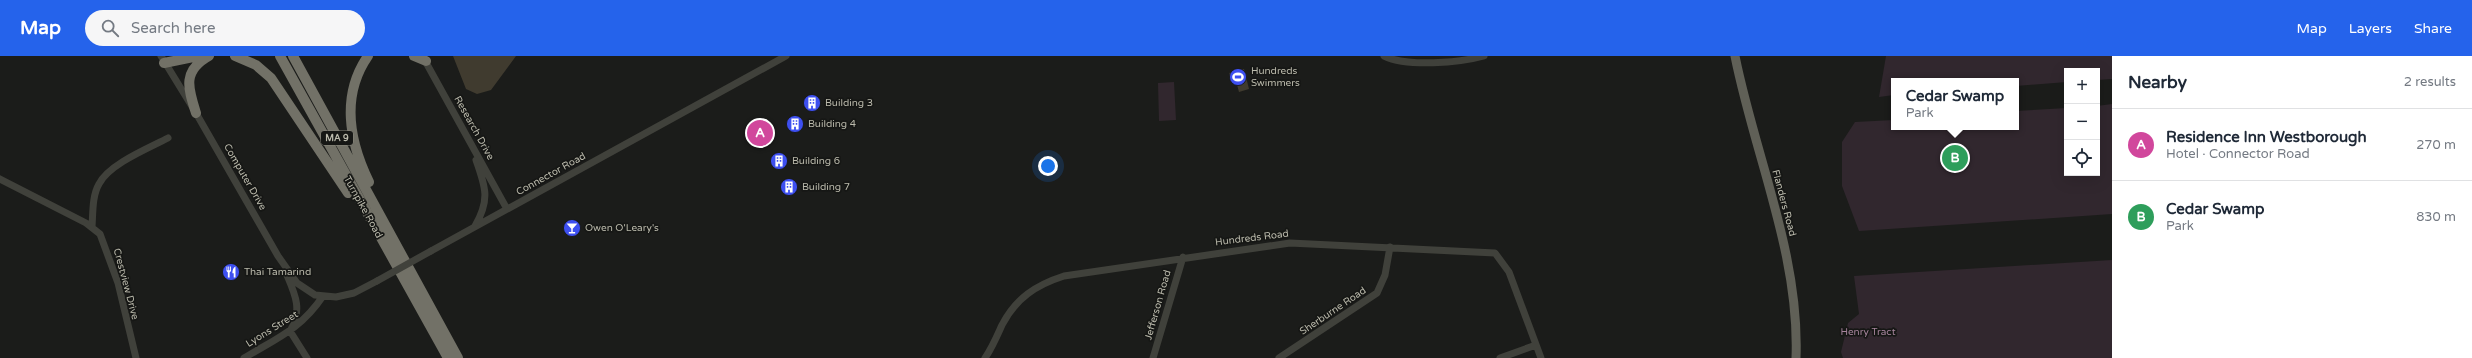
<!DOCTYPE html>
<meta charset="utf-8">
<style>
:root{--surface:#fff;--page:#f6f6f7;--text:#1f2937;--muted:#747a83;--line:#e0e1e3;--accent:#2563eb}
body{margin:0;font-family:"Varela Round",sans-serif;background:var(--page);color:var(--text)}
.controls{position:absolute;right:12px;top:12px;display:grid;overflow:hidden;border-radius:0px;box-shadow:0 4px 16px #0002}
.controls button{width:36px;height:36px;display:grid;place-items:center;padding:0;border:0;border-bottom:1px solid var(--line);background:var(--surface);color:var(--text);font:20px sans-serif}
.you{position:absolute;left:1048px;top:110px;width:14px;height:14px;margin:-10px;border:3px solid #fff;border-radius:50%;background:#1a73e8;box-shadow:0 0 0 6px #1a73e833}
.badge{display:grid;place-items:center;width:26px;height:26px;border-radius:50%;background:var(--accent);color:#fff;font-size:13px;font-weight:700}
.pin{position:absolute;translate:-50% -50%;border:2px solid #fff;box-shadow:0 1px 4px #0006}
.popup{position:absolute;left:1891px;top:22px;width:128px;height:52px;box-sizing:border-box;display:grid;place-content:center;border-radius:0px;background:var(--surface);filter:drop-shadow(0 1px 3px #0005);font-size:13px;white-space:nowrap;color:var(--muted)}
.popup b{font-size:15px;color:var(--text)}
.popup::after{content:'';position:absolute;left:50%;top:100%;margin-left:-8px;border:8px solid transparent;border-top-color:var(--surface)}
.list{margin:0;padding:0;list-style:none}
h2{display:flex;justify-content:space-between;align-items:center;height:52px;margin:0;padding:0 16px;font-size:17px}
h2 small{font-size:13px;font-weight:400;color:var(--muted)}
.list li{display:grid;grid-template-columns:26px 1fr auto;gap:12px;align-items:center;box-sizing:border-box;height:72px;padding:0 16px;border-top:1px solid var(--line)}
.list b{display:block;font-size:15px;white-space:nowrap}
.list p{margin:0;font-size:13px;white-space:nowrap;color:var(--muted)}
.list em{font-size:13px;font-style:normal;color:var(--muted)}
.icon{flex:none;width:22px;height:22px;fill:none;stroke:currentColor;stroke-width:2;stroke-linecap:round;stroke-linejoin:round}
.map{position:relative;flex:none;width:2112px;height:302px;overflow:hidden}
header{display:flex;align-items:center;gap:24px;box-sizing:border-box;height:56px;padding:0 20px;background:var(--accent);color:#fff}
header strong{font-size:19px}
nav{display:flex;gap:22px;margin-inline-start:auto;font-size:14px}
.search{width:280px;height:36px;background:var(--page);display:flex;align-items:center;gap:10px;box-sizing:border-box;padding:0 14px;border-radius:22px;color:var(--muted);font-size:15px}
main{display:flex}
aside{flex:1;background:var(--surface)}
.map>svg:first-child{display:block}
.green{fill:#31272e}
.water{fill:#403b2f}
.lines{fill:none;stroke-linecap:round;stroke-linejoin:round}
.minor{stroke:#40413b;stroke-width:7}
.major{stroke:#606057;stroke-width:9}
.highway{stroke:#727167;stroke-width:10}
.minor-bridge{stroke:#40413b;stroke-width:7}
.labels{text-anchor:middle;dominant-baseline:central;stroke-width:3.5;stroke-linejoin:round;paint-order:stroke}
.shield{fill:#161715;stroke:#8a897f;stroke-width:1}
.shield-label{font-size:9px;font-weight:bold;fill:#bbbaac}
.poi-label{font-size:10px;fill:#bbbaac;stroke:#161715;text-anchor:start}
.street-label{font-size:10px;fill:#bbbaac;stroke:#161715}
.park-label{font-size:10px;fill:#a6849c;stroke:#161715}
</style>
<header>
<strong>Map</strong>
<div class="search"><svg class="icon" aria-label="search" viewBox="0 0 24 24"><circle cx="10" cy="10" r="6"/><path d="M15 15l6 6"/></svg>Search here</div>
<nav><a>Map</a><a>Layers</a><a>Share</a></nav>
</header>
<main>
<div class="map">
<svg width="2112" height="302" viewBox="0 0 2112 302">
<rect width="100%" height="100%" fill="#1b1c1a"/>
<path class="green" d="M1886 0H2112V23L2097 24V15H2067V26L2016 30V25H1894V39L1879 41Z
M1174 26 1176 64 1159 65 1158 27Z
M2112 48V158L1859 175 1842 130V86L1855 66 1894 64V71H2016V55L2067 52V117H2097V50Z
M2112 204V302H1843L1841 296 1848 267 1859 258 1854 220Z"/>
<path class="water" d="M453 0H516L491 34 477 38 466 33Z
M1244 13 1249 33 1239 36 1236 25 1231 26 1229 17Z"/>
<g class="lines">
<path class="minor" d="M161 0 196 57 278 200 297 227 315 239 336 241 354 237 377 225
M1384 0C1407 11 1459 7 1484 0
M423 1 507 153
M0 123 86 167 100 178 118 227 136 302
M475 170C490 144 486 132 476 104
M92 171C93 157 92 140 99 128 109 108 149 92 168 82
M431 195 786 0
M286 217C295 238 303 254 290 275L307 302
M244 302C277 282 301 273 323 240
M985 302C992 292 997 280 1002 269 1016 242 1036 229 1064 220L1290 187 1495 197 1509 216 1541 302
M1153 302 1183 201
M1279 302 1377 237 1385 219 1390 191
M1500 302 1536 289"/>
<path class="major" d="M1735 0C1755 100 1800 199 1796 302"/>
<path class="highway" d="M235 0 256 9 271 22 348 137
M280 0 448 302
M293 0 458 302
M368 0C341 39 349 85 369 126
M414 0 426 5
M164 7 198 0
M196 57C188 32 182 15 209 0"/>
<path class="minor-bridge" d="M377 225 431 195"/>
</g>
<defs>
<g id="stadium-disc" transform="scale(0.9)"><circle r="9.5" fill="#3d4ff0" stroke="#161715"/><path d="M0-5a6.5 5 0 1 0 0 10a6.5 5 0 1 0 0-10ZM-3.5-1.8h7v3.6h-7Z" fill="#fff"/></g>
<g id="building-disc" transform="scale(0.9)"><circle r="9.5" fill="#3d4ff0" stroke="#161715"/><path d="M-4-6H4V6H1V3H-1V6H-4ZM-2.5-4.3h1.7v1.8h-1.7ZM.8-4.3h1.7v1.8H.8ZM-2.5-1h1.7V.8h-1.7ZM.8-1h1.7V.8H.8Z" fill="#fff"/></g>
<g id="bar-disc" transform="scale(0.9)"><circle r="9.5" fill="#3d4ff0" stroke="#161715"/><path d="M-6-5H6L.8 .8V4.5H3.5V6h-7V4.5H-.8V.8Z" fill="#fff"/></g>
<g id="restaurant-disc" transform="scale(0.9)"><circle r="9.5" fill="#3d4ff0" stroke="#161715"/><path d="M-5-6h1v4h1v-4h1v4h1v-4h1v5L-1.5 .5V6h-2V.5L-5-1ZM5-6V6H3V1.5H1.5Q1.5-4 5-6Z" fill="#fff"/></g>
</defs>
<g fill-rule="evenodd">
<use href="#stadium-disc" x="1238" y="21"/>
<use href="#building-disc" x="812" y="47"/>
<use href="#building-disc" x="795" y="68"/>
<use href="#building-disc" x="779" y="105"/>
<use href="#building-disc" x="789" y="131"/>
<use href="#bar-disc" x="572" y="172"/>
<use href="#restaurant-disc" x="231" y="216"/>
</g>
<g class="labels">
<rect class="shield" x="321" y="75" width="32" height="14" rx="3"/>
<g class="shield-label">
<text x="337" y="82">MA 9</text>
</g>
<g class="poi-label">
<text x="1251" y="15">Hundreds<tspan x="1251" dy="12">Swimmers</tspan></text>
<text x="825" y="47">Building 3</text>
<text x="808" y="68">Building 4</text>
<text x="792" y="105">Building 6</text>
<text x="802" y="131">Building 7</text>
<text x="585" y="172">Owen O'Leary's</text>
<text x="244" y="216">Thai Tamarind</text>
</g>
<g class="street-label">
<text transform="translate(474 72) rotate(61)">Research Drive</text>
<text transform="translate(551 118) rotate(-29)">Connector Road</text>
<text transform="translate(245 121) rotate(60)">Computer Drive</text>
<text transform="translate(1784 147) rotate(75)">Flanders Road</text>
<text transform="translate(363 151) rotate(61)">Turnpike Road</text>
<text transform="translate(1252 182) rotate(-7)">Hundreds Road</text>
<text transform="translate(126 228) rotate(75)">Crestview Drive</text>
<text transform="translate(1158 249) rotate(-74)">Jefferson Road</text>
<text transform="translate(1333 255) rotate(-34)">Sherburne Road</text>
<text transform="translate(272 273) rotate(-32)">Lyons Street</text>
</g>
<g class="park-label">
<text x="1868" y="276">Henry Tract</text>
</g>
</g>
</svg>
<div class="controls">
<button>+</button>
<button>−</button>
<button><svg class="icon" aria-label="locate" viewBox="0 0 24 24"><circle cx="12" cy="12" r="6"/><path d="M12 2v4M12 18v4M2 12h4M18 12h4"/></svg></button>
</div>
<div class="you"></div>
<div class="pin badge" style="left:760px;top:77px;background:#d1479c">A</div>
<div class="pin badge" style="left:1955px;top:102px;background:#2e9e5b">B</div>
<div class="popup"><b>Cedar Swamp</b>Park</div>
</div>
<aside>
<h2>Nearby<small>2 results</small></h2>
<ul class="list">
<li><span class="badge" style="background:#d1479c">A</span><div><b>Residence Inn Westborough</b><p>Hotel · Connector Road</p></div><em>270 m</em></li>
<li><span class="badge" style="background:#2e9e5b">B</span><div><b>Cedar Swamp</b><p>Park</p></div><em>830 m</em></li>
</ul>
</aside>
</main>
